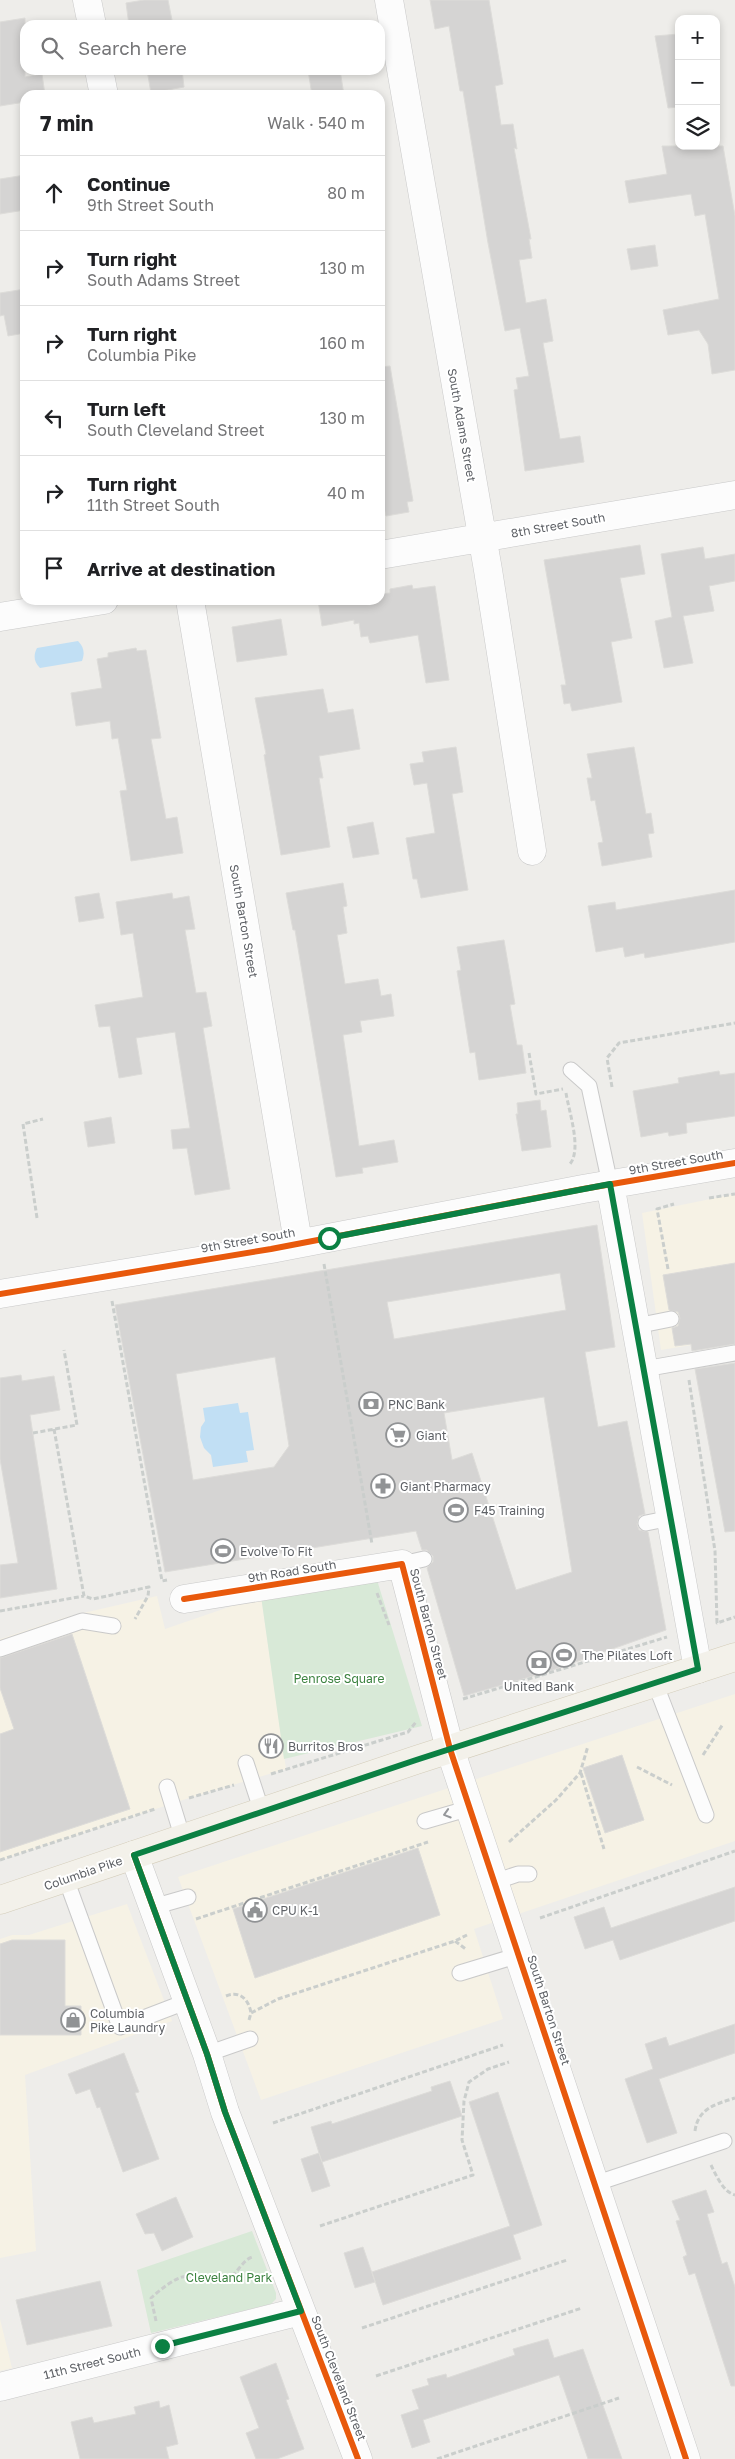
<!DOCTYPE html>
<meta charset="utf-8">
<style>
:root{--surface:#fff;--page:#f6f6f6;--text:#202124;--muted:#757577;--line:#e0e0e0}
body{margin:0;font-family:"Golos Text",sans-serif;background:var(--page);color:var(--text)}
.controls{position:absolute;right:15px;top:15px;display:grid;overflow:hidden;border-radius:10px;box-shadow:0 2px 8px #0003}
.controls button{width:45px;height:45px;display:grid;place-items:center;padding:0;border:0;border-bottom:1px solid var(--line);background:var(--surface);color:var(--text);font:25px sans-serif}
.stop{position:absolute;width:15px;height:15px;margin:-11px;border:4px solid #0b8043;border-radius:50%;background:#fff}
.stop.end{background:#0b8043;border-color:#fff;box-shadow:0 1px 5px #0008}
.list{margin:0;padding:0;list-style:none}
h2{display:flex;justify-content:space-between;align-items:center;height:65px;margin:0;padding:0 20px;font-size:21px}
h2 small{font-size:16px;font-weight:400;color:var(--muted)}
.list li{display:grid;grid-template-columns:32px 1fr auto;gap:15px;align-items:center;box-sizing:border-box;height:75px;padding:0 20px;border-top:1px solid var(--line)}
.list b{display:block;font-size:19px;white-space:nowrap}
.list p{margin:0;font-size:16px;white-space:nowrap;color:var(--muted)}
.list em{font-size:16px;font-style:normal;color:var(--muted)}
.icon{flex:none;width:28px;height:28px;fill:none;stroke:currentColor;stroke-width:2;stroke-linecap:round;stroke-linejoin:round}
.map{position:relative;flex:none;width:735px;height:2459px;overflow:hidden}
.search{position:absolute;background:var(--surface);box-shadow:0 2px 8px #0003;left:20px;top:20px;width:365px;height:55px;display:flex;align-items:center;gap:12px;box-sizing:border-box;padding:0 18px;border-radius:15px;color:var(--muted);font-size:19px}
.panel{position:absolute;background:var(--surface);box-shadow:0 2px 8px #0003;left:20px;top:90px;width:365px;height:515px;border-radius:15px}
.map>svg:first-child{display:block}
.commercial{fill:#f6f2e5}
.green{fill:#d8e9d7}
.water{fill:#c1dff4}
.building{fill:#d5d4d3;stroke:#dddcd9;fill-rule:evenodd}
.lines{fill:none;stroke-linecap:round;stroke-linejoin:round}
.service-casing{stroke:#c9c9c9;stroke-width:17}
.minor-casing{stroke:#c9c9c9;stroke-width:29}
.primary-casing{stroke:#d4cdba;stroke-width:29}
.path{stroke:#cacecc;stroke-width:3;stroke-dasharray:5 2.5;stroke-linecap:butt}
.service{stroke:#fcfcfc;stroke-width:15}
.minor{stroke:#fcfcfc;stroke-width:28}
.primary{stroke:#f3f1ea;stroke-width:28}
.cycleway-casing{stroke:#fff;stroke-width:9}
.cycleway{stroke:#e8590c;stroke-width:6}
.oneway{stroke:#96989b}
.route{stroke:#0b8043;stroke-width:6}
.labels{text-anchor:middle;dominant-baseline:central;stroke-width:4;stroke-linejoin:round;paint-order:stroke}
.street-label{font-size:12px;fill:#5f6267;stroke:#fff}
.poi-label{font-size:12px;fill:#5f6267;stroke:#fff;text-anchor:start}
.park-label{font-size:12px;fill:#3b823f;stroke:#fff}
</style>
<div class="map">
<svg width="735" height="2459" viewBox="0 0 735 2459">
<rect width="100%" height="100%" fill="#eeedea"/>
<path class="commercial" d="M735 1194V1338L661 1350 642 1213Z
M157 1596 165 1629 261 1596 286 1769 186 1799 0 1860V1639L66 1617Z
M735 1694V1841L474 1929 503 2019 261 2100 178 1877Z
M127 1904 172 2021 25 2075 36 2251 0 2258V1939L12 1935H29Z
M0 2319 12 2368 0 2371Z"/>
<path class="green" d="M377 1580 422 1726 284 1759 261 1596Z
M252 2231 276 2293V2299L271 2304 151 2333 137 2270Z"/>
<path class="water" d="M78 641C84 647 85 653 82 661L40 668C34 662 33 656 37 648Z
M238 1403 240 1413 248 1412 254 1450 246 1451 248 1462 213 1467 211 1455 204 1448 200 1437 201 1427 205 1421 203 1408Z"/>
<path class="building" d="M144 0H168L173 25H129L126 3Z
M430 0H489L503 84 495 86 501 125 513 124 517 149 514 148 531 239H529L532 258 519 260 526 303 546 299 553 341 543 343 560 439 580 436 584 462 525 471 514 390 518 389 516 378 529 376 520 328 505 331 488 243 463 91H460L449 26 435 29Z
M25 18V77L42 74 45 95H25V102L0 106V22Z
M679 34V107L668 108 655 36Z
M147 70H182L184 87 151 93Z
M308 70H340L344 95H312Z
M662 146H723L735 216V370L712 374 708 344 699 330 668 335 663 310 719 299 705 214 695 216 691 194 629 203 625 181 667 174Z
M25 175V210L0 214V179Z
M655 245 658 266 631 270 627 249Z
M25 289V333L8 336 4 315 0 316V293Z
M390 366 413 501 407 502 409 512 386 516 380 490V367Z
M640 545 645 574 620 578 632 638 611 642 622 702 572 711 570 703 564 704 561 685H566L544 560Z
M703 547 705 559 735 554V581L709 586 714 611 683 616 693 663 664 668 655 621 672 617 661 554Z
M412 585 413 589 435 586 449 680 426 683 418 635 370 643 368 636 361 637 359 623 354 624V620L322 626 318 600H380V594L390 593V589Z
M281 619 287 655 237 662 232 627Z
M136 648 137 651 146 650 161 738 151 739 166 819 177 817 183 853 131 861 120 791 127 790 118 738 112 739 110 721 76 726 71 693 102 688 97 659 108 657V653Z
M323 689 328 713 353 709 360 749 319 756 323 778H319L330 847 281 855 264 755 266 754 255 698Z
M456 747 463 792 452 794 468 890 421 898 417 879H413L406 838 435 833 427 783 414 785 410 764 424 762 422 752Z
M634 747 646 814 651 813 654 833 648 834 652 857 602 866 598 843 603 842 595 800 591 801 587 778H592L587 754Z
M373 822 379 854 353 858 347 827Z
M343 883 347 906 343 907 347 933 337 935 345 984 378 979 381 996 391 994 394 1016 360 1021 362 1032 343 1035 359 1146 394 1140 398 1162 362 1168 363 1173 336 1177 295 930H293L286 893Z
M735 890V942L645 958 644 953 625 957 623 947 596 952 588 906 615 902 616 910Z
M99 893 104 918 79 922 75 897Z
M172 893 173 899 189 896 195 929 185 930 196 993 206 992 212 1026 203 1028 230 1189 195 1195 187 1148 173 1149 171 1130 190 1128 175 1032 136 1038 142 1074 119 1078 110 1026 99 1027 95 1005 143 997 133 933 121 935 116 902Z
M504 940 515 1004 510 1005 517 1045H522L526 1073 479 1080 475 1052 470 1053 457 971 461 970 457 947Z
M719 1071 720 1075 735 1073V1116L686 1123 687 1133 669 1136 668 1132 641 1137 633 1091 679 1083 678 1078Z
M540 1100 541 1111 546 1110 551 1147 522 1151 516 1114H518L517 1103Z
M111 1117 115 1143 88 1147 84 1122Z
M597 1225 615 1347 585 1352 598 1427 627 1421 645 1514 639 1516 637 1524 639 1530 648 1532 666 1630 547 1672 464 1696 427 1568 433 1562V1556L427 1550H422L416 1531 165 1572 115 1305ZM560 1273 566 1310 394 1339 387 1302ZM275 1357 289 1446 274 1467 193 1480 176 1374ZM544 1397 572 1572 516 1590 472 1453 452 1460 444 1413Z
M735 1263V1344L692 1351 691 1344 675 1346 672 1328 678 1326 680 1318 678 1312 669 1310 663 1275Z
M735 1363V1531L725 1532 695 1369Z
M21 1375 22 1381 54 1376 60 1410 30 1415 57 1589 0 1598V1565L18 1563 0 1459V1378Z
M72 1634 130 1809 0 1852V1734L14 1729 0 1688V1658Z
M622 1755 644 1820 605 1833 583 1768Z
M418 1848 440 1915 255 1978 233 1909Z
M735 1887V1921L620 1960 613 1940 585 1949 574 1917 604 1907 611 1928Z
M12 1940H65V2006H81V2035H0V1944Z
M735 2024V2053L659 2079 677 2133 647 2143 625 2079 653 2069 645 2044 666 2037 669 2046Z
M124 2053 139 2092 135 2093 159 2159 123 2172 100 2107 97 2108 90 2089 76 2094 68 2074Z
M450 2081 462 2116 322 2162 319 2153 330 2186 312 2192 301 2159 319 2153 311 2127 331 2121 332 2124 432 2091 431 2087Z
M498 2092 542 2225 513 2235 521 2259 383 2305 372 2272 510 2226 469 2102Z
M706 2190 714 2212 707 2214 722 2264 727 2262 735 2287V2386H731L695 2273 689 2275 683 2257 687 2255 676 2221 680 2220 672 2201Z
M176 2197 193 2237 162 2251 154 2233 145 2234 136 2214Z
M363 2247 375 2282 355 2288 344 2253Z
M100 2281 112 2326 27 2345 16 2300Z
M548 2339 554 2358 583 2349 622 2459H588L559 2375 423 2420 430 2442 412 2448 401 2415 419 2409 412 2390 429 2385 427 2379 446 2374 447 2378 515 2355 513 2349Z
M276 2363 289 2399 286 2400 304 2449 277 2459H256L246 2433 259 2428 240 2377Z
M159 2401 160 2408 169 2405 178 2444 166 2447 169 2459H80L71 2422 92 2417 94 2423 136 2414 134 2407Z"/>
<g class="lines">
<g class="service-casing">
<path id="service" d="M571 1070 589 1086 610 1184
M636 1326 671 1319
M644 1369 735 1353
M646 1523 671 1518
M402 1564 424 1559
M0 1649 82 1621 113 1626
M655 1683 706 1815
M246 1763 262 1812
M167 1787 183 1839
M425 1821 470 1808
M66 1879 120 2027 188 2001
M494 1882 518 1874H529
M153 1907 188 1897
M460 1973 519 1955
M207 2054 250 2039
M594 2184 724 2141"/>
</g>
<g class="minor-casing">
<path id="minor" d="M87 0 92 25
M389 0 488 570 532 851
M99 70 104 95
M380 555 735 495
M190 600 298 1242
M0 617 104 600
M610 1184 698 1669
M0 1294 271 1249 583 1189 735 1163
M184 1599 402 1564 450 1749 686 2459
M134 1855 207 2054 225 2112 358 2459
M0 2387 301 2311"/>
</g>
<g class="primary-casing">
<path id="primary" d="M0 1900 416 1760 735 1657"/>
</g>
<path class="path" d="M529 1053 536 1094 563 1089
M612 1087 607 1058 619 1043 735 1023
M566 1093C569 1112 582 1149 570 1164
M709 1198 735 1194
M37 1218 23 1124 43 1119
M324 1264 372 1544
M668 1269 657 1209 674 1204
M112 1301 162 1581 167 1580
M689 1380 715 1551 717 1623 735 1617
M54 1429 84 1596 93 1599 149 1587 148 1596 135 1619
M33 1433 77 1425 64 1350
M377 1593 389 1625
M0 1611 84 1596
M463 1699 667 1637
M703 1755 723 1724
M637 1767 672 1785
M581 1773 604 1849
M271 1774 408 1732 416 1722
M189 1798 234 1785
M509 1842 556 1800 580 1773 588 1746
M0 1860 155 1809
M540 1918 735 1851
M196 1919 428 1842
M455 1941 467 1950
M226 1996C240 1990 249 2000 251 2013
M249 2020 251 2013 278 1999 455 1941 467 1935
M273 2123 503 2045
M695 2131C698 2108 716 2104 735 2098
M711 2165C716 2175 723 2192 735 2195
M320 2226 473 2175 462 2140 464 2101 469 2082 488 2069 509 2062
M156 2321 151 2298C160 2290 175 2277 187 2276 200 2276 214 2283 226 2279 237 2276 241 2261 252 2257
M362 2328 567 2260
M376 2376 582 2308
M437 2459 619 2398"/>
<use href="#service" class="service"/>
<use href="#minor" class="minor"/>
<use href="#primary" class="primary"/>
<g class="cycleway-casing">
<path id="cycleway" d="M0 1294 271 1249 583 1189 735 1163
M184 1599 402 1564 450 1749 686 2459
M134 1855 207 2054 225 2112 358 2459"/>
</g>
<use href="#cycleway" class="cycleway"/>
</g>
<defs><path id="oneway-chevron" d="M-2-3.5L2.5 0L-2 3.5" fill="none" stroke-width="1.6" stroke-linecap="round" stroke-linejoin="round" transform="scale(1.25)"/></defs>
<use class="oneway" href="#oneway-chevron" transform="translate(447 1814) rotate(163)"/>
<g class="lines">
<path class="route" d="M162 2346 301 2311 225 2112 207 2054 134 1855 416 1760 698 1669 610 1184 329 1238"/>
</g>
<defs>
<g id="bank-ring" transform="scale(1.25)"><circle r="9.5" fill="#fff" stroke="#919395" stroke-width="1.5"/><path d="M-6-4H6V4H-6ZM0-2.3a2.3 2.3 0 1 0 0 4.6a2.3 2.3 0 1 0 0-4.6Z" fill="#919395"/></g>
<g id="supermarket-ring" transform="scale(1.25)"><circle r="9.5" fill="#fff" stroke="#919395" stroke-width="1.5"/><path d="M-6-5.5h2.5l.6 2H6L4.5 2H-2.5L-4.4-4H-6ZM-1.5 3.2a1.3 1.3 0 1 0 .1 0ZM3 3.2a1.3 1.3 0 1 0 .1 0Z" fill="#919395"/></g>
<g id="pharmacy-ring" transform="scale(1.25)"><circle r="9.5" fill="#fff" stroke="#919395" stroke-width="1.5"/><path d="M-2-6h4v4h4v4h-4v4h-4v-4h-4v-4h4Z" fill="#919395"/></g>
<g id="stadium-ring" transform="scale(1.25)"><circle r="9.5" fill="#fff" stroke="#919395" stroke-width="1.5"/><path d="M0-5a6.5 5 0 1 0 0 10a6.5 5 0 1 0 0-10ZM-3.5-1.8h7v3.6h-7Z" fill="#919395"/></g>
<g id="restaurant-ring" transform="scale(1.25)"><circle r="9.5" fill="#fff" stroke="#919395" stroke-width="1.5"/><path d="M-5-6h1v4h1v-4h1v4h1v-4h1v5L-1.5 .5V6h-2V.5L-5-1ZM5-6V6H3V1.5H1.5Q1.5-4 5-6Z" fill="#919395"/></g>
<g id="civic-ring" transform="scale(1.25)"><circle r="9.5" fill="#fff" stroke="#919395" stroke-width="1.5"/><path d="M-.6-6.5H3V-4.5H.6V-3L4-1V1h2V6H-6V1h2V-1L-.6-3ZM-1.2 2.5V6h2.4V2.5Z" fill="#919395"/></g>
<g id="shop-ring" transform="scale(1.25)"><circle r="9.5" fill="#fff" stroke="#919395" stroke-width="1.5"/><path d="M-5-2.5h2.3a2.7 3.5 0 0 1 5.4 0H5L5.5 6h-11ZM-1.5-2.5h3a1.5 2.3 0 0 0-3 0Z" fill="#919395"/></g>
</defs>
<g fill-rule="evenodd">
<use href="#bank-ring" x="371" y="1404"/>
<use href="#supermarket-ring" x="398" y="1435"/>
<use href="#pharmacy-ring" x="383" y="1486"/>
<use href="#stadium-ring" x="456" y="1510"/>
<use href="#stadium-ring" x="223" y="1551"/>
<use href="#stadium-ring" x="564" y="1655"/>
<use href="#bank-ring" x="539" y="1663"/>
<use href="#restaurant-ring" x="271" y="1746"/>
<use href="#civic-ring" x="255" y="1910"/>
<use href="#shop-ring" x="73" y="2020"/>
</g>
<g class="labels">
<g class="street-label">
<text transform="translate(462 425) rotate(80)">South Adams Street</text>
<text transform="translate(558 525) rotate(-10)">8th Street South</text>
<text transform="translate(244 921) rotate(80)">South Barton Street</text>
<text transform="translate(676 1162) rotate(-10)">9th Street South</text>
<text transform="translate(248 1240) rotate(-10)">9th Street South</text>
<text transform="translate(292 1571) rotate(-9)">9th Road South</text>
<text transform="translate(429 1624) rotate(75)">South Barton Street</text>
<text transform="translate(83 1873) rotate(-19)">Columbia Pike</text>
<text transform="translate(549 2010) rotate(72)">South Barton Street</text>
<text transform="translate(92 2363) rotate(-14)">11th Street South</text>
<text transform="translate(339 2378) rotate(69)">South Cleveland Street</text>
</g>
<g class="poi-label">
<text x="388" y="1404">PNC Bank</text>
<text x="416" y="1435">Giant</text>
<text x="400" y="1486">Giant Pharmacy</text>
<text x="474" y="1510">F45 Training</text>
<text x="240" y="1551">Evolve To Fit</text>
<text x="582" y="1655">The Pilates Loft</text>
<text x="539" y="1686" text-anchor="middle">United Bank</text>
<text x="288" y="1746">Burritos Bros</text>
<text x="272" y="1910">CPU K-1</text>
<text x="90" y="2013">Columbia<tspan x="90" dy="14">Pike Laundry</tspan></text>
</g>
<g class="park-label">
<text x="339" y="1678">Penrose Square</text>
<text x="229" y="2277">Cleveland Park</text>
</g>
</g>
</svg>
<div class="controls">
<button>+</button>
<button>−</button>
<button><svg class="icon" aria-label="layers" viewBox="0 0 24 24"><path d="M12 4l9 5-9 5-9-5zM3 14l9 5 9-5"/></svg></button>
</div>
<div class="stop" style="left:329px;top:1238px"></div>
<div class="stop end" style="left:162px;top:2346px"></div>
<div class="search"><svg class="icon" aria-label="search" viewBox="0 0 24 24"><circle cx="10" cy="10" r="6"/><path d="M15 15l6 6"/></svg>Search here</div>
<section class="panel">
<h2>7 min<small>Walk · 540 m</small></h2>
<ul class="list">
<li><svg class="icon" aria-label="ahead" viewBox="0 0 24 24"><path d="M12 20V5M6 11l6-6 6 6"/></svg><div><b>Continue</b><p>9th Street South</p></div><em>80 m</em></li>
<li><svg class="icon" aria-label="right" viewBox="0 0 24 24"><path d="M7 20v-9h11M14 6l5 5-5 5"/></svg><div><b>Turn right</b><p>South Adams Street</p></div><em>130 m</em></li>
<li><svg class="icon" aria-label="right" viewBox="0 0 24 24"><path d="M7 20v-9h11M14 6l5 5-5 5"/></svg><div><b>Turn right</b><p>Columbia Pike</p></div><em>160 m</em></li>
<li><svg class="icon" aria-label="left" viewBox="0 0 24 24"><path d="M17 20v-9H6M10 6l-5 5 5 5"/></svg><div><b>Turn left</b><p>South Cleveland Street</p></div><em>130 m</em></li>
<li><svg class="icon" aria-label="right" viewBox="0 0 24 24"><path d="M7 20v-9h11M14 6l5 5-5 5"/></svg><div><b>Turn right</b><p>11th Street South</p></div><em>40 m</em></li>
<li><svg class="icon" aria-label="arrive" viewBox="0 0 24 24"><path d="M6 21V4h12l-3 4 3 4H6"/></svg><div><b>Arrive at destination</b></div></li>
</ul>
</section>
</div>
